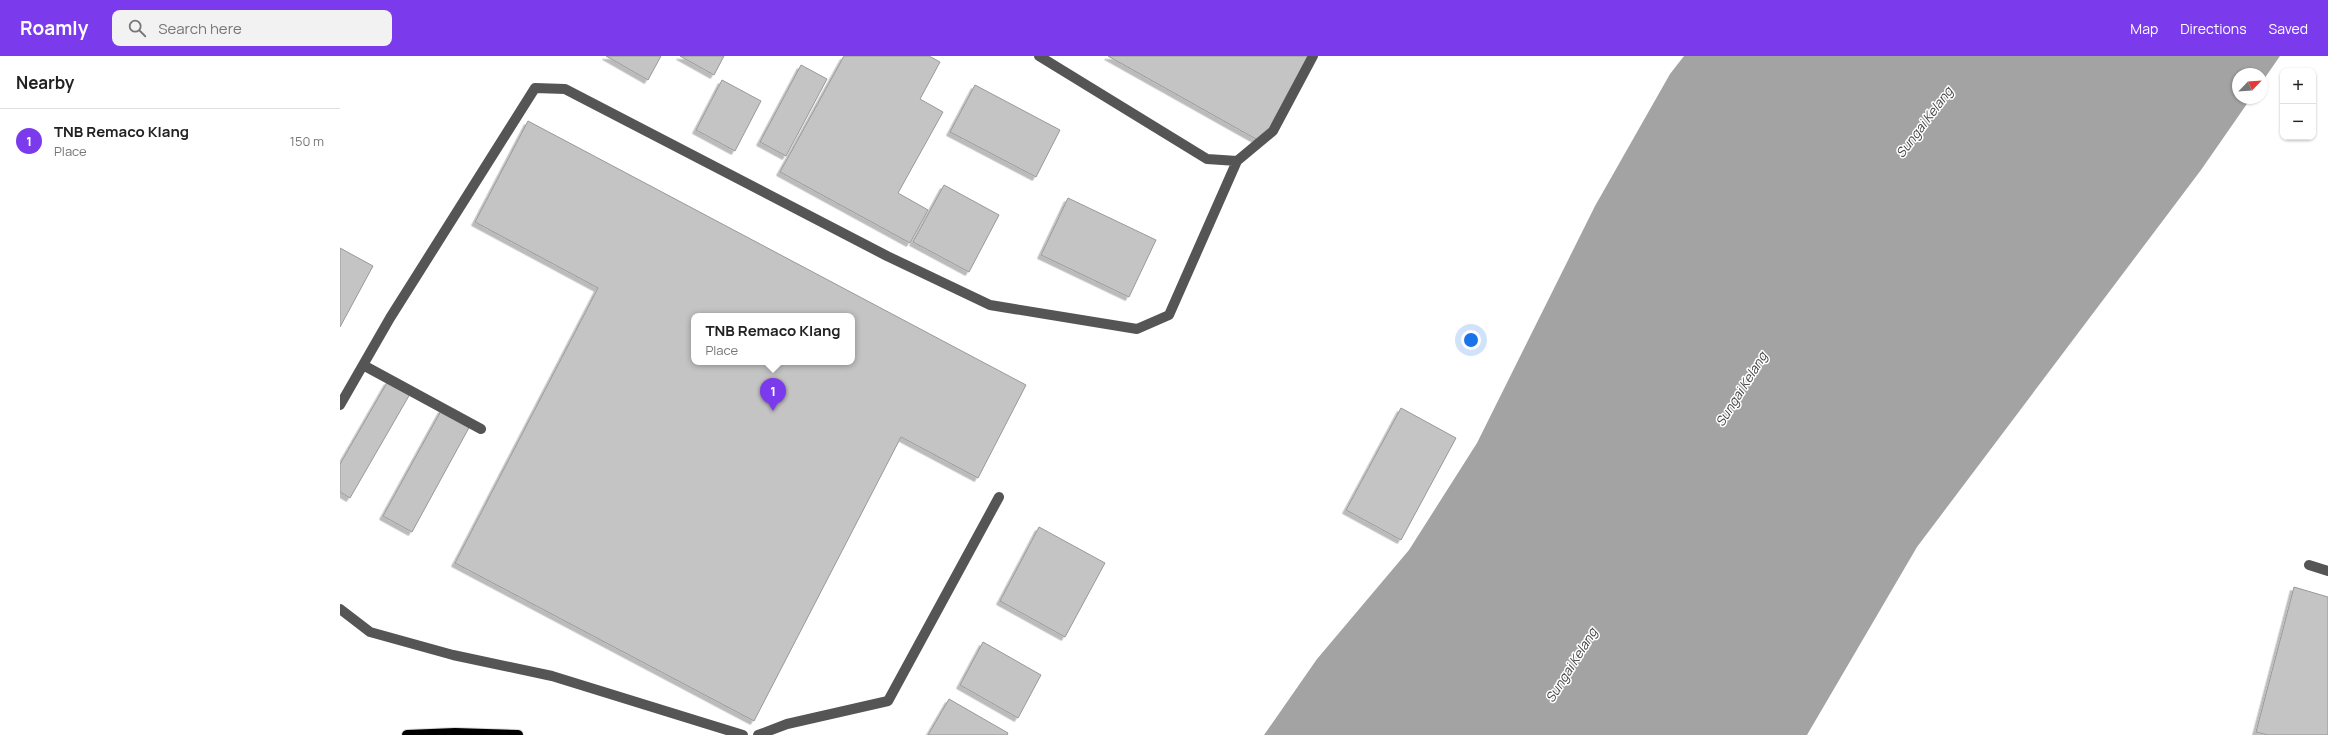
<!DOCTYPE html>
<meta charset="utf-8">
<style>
:root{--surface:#fff;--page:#f2f2f2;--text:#222;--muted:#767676;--line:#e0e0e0;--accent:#7c3aed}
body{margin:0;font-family:Manrope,sans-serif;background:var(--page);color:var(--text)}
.controls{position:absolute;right:12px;top:12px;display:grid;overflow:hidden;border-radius:8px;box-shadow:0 1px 3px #0004}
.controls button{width:36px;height:36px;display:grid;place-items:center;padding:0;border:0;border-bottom:1px solid var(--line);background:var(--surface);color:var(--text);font:20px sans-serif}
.compass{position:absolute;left:1892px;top:12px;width:36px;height:36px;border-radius:50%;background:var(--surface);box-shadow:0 1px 3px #0004;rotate:65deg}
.you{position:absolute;left:1131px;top:284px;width:14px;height:14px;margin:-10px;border:3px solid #fff;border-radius:50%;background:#1a73e8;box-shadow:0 0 0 6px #1a73e833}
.badge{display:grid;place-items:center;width:26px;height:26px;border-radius:50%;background:var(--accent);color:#fff;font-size:13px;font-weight:700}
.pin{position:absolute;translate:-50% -33px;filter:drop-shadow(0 1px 2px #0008)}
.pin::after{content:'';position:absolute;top:21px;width:14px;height:12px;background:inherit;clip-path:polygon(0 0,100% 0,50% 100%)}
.popup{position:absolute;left:351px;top:257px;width:164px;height:52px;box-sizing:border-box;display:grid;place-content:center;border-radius:8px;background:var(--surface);filter:drop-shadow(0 1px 3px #0005);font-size:13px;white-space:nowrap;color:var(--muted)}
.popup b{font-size:15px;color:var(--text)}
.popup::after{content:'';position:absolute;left:50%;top:100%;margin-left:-8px;border:8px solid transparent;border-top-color:var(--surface)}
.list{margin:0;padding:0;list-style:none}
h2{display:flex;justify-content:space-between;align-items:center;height:52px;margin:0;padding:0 16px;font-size:17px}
h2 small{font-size:13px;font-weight:400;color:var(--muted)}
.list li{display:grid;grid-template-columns:26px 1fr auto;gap:12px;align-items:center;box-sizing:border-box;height:64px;padding:0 16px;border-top:1px solid var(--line)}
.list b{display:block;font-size:15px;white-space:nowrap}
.list p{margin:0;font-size:13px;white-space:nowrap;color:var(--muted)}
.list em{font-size:13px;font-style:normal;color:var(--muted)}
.icon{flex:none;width:22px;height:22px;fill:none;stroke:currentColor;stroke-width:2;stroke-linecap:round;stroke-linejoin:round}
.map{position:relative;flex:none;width:1988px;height:679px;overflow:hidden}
header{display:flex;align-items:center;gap:24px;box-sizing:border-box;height:56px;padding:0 20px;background:var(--accent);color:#fff}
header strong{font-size:19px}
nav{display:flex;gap:22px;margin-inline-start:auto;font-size:14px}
.search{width:280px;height:36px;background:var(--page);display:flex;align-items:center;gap:10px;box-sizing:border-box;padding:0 14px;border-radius:8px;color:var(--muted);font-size:15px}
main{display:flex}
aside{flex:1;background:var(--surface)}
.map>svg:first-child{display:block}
.water{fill:#a3a3a3}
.building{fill:#c4c4c4;stroke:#999;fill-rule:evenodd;filter:url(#shadow)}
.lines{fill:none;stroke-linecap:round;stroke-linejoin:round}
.major-casing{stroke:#dbdbdb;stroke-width:12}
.minor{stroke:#555;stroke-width:10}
.major{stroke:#000;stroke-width:10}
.labels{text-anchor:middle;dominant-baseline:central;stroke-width:3;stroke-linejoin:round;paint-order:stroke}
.water-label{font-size:13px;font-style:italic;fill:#444;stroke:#fff}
</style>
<header>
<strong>Roamly</strong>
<div class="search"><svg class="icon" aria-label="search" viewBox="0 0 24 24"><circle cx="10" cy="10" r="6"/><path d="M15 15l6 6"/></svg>Search here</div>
<nav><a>Map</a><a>Directions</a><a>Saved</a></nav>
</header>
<main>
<aside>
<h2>Nearby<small></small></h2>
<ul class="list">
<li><span class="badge">1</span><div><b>TNB Remaco Klang</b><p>Place</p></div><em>150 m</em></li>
</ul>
</aside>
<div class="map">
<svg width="1988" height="679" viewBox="0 0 1988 679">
<defs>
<filter id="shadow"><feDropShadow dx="-3.5" dy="3.5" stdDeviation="0" flood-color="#0004"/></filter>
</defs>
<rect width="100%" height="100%" fill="#fff"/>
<path class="water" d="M1344 0H1940L1922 26V18H1898V42H1911L1861 114 1577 491 1467 679H924L977 603 1069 494 1137 387 1255 150 1330 18Z"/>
<path class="building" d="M266 0H321L308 24Z
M340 0H384L374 19Z
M504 0H589L600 6 580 43 603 56 558 137 588 154 570 187 440 116Z
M768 0H971L923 87Z
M461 9 487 23 446 100 420 86Z
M382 24 421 45 395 95 356 74Z
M635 29 720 74 696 121 610 76Z
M188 65 686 329 638 422 561 381 414 665 115 507 258 232 135 166ZM354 260H512V306H354Z
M604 129 659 159 629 216 573 186Z
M728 142 816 184 789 241 701 199Z
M0 192 33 210 0 271Z
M48 325 70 338 10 442 0 436V408Z
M1061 352 1116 382 1061 484 1006 454Z
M102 353 131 368 72 476 43 460Z
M699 471 765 507 725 581 660 545Z
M1954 531 1988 541V679H1928L1916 676Z
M643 586 701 619 678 662 620 629Z
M609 643 668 677 667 679H588Z"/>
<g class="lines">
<g class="major-casing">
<path id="major" d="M67 679 115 677 178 679"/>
</g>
<path class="minor" d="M699 0 867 103 897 105 933 75 973 0
M23 309 141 373
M0 349 50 262 195 32 225 33 547 200 650 249 797 273 829 259 897 105
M1969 509 1988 515
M0 553 30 576 113 599 212 620 403 679
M418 679 447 668 548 645 659 441"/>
<use href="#major" class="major"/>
</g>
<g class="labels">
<g class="water-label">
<text transform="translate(1584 66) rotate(-53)">Sungai Kelang</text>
<text transform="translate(1401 333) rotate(-58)">Sungai Kelang</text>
<text transform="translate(1231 609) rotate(-58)">Sungai Kelang</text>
</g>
</g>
</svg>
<div class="controls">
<button>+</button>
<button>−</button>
</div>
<svg class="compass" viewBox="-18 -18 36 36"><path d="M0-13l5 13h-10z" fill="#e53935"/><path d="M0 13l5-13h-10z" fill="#767676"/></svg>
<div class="you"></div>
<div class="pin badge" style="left:433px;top:355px">1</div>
<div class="popup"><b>TNB Remaco Klang</b>Place</div>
</div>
</main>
